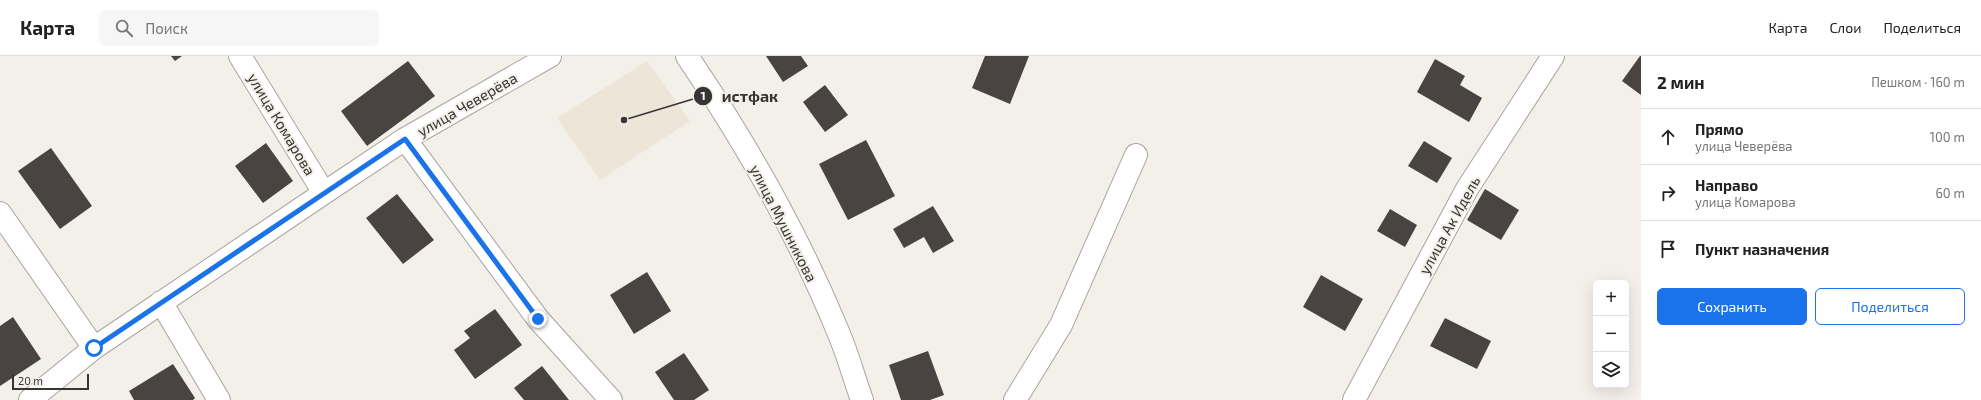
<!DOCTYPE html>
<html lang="ru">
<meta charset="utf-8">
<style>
:root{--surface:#fff;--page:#f6f6f6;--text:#222;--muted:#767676;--line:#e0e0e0;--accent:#1a73e8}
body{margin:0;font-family:"Exo 2",sans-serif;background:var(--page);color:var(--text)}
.controls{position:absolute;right:12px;bottom:12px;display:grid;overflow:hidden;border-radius:6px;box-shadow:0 4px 16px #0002}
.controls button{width:36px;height:36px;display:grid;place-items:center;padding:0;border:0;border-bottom:1px solid var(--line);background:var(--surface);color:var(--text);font:20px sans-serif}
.scale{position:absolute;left:12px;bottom:10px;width:77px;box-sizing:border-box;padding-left:4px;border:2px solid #373533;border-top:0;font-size:11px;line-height:14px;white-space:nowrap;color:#373533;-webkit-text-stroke:3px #f3efe9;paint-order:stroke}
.stop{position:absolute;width:12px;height:12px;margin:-9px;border:3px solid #1a73e8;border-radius:50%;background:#fff}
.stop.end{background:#1a73e8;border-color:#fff;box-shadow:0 1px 4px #0008}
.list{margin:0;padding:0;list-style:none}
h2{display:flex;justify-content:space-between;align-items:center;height:52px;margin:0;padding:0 16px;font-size:17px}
h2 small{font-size:13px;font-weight:400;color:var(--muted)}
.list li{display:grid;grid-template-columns:26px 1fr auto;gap:12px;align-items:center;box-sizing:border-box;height:56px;padding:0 16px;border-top:1px solid var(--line)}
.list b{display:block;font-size:15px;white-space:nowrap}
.list p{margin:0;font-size:13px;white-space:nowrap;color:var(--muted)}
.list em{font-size:13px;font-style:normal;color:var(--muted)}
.actions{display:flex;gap:8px;padding:12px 16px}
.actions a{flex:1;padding:9px 0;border:1px solid var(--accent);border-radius:6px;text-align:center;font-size:14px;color:var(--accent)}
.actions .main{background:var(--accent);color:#fff}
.icon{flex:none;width:22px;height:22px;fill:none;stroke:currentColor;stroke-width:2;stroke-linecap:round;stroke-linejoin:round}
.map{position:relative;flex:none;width:1641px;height:344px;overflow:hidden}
header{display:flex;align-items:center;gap:24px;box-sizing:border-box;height:56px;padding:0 20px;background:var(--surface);border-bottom:1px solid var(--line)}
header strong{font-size:19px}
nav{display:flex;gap:22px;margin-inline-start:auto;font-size:14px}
.search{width:280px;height:36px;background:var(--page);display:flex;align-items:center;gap:10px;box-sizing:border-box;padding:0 14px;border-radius:6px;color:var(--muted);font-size:15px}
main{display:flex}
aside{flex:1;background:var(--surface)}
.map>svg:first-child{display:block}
.built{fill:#ede5d8}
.building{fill:#494341}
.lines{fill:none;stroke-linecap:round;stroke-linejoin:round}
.minor-casing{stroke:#a8a49f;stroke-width:24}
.minor{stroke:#fff;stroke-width:22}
.route{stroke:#1a73e8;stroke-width:5}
.labels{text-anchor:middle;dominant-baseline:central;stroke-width:4;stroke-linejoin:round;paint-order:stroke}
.street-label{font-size:15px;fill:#373533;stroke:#f3efe9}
.leader{fill:none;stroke:#373533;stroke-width:1.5}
.callout-dot{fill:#373533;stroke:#f3efe9;stroke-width:1.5}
.mark-label{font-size:12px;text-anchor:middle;font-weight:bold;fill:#fff}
.callout-label{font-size:16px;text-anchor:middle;font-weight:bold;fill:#373533;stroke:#f3efe9;stroke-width:4;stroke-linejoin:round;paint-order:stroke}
</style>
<header>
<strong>Карта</strong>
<div class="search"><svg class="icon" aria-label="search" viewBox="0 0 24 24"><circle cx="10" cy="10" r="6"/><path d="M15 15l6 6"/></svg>Поиск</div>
<nav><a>Карта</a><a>Слои</a><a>Поделиться</a></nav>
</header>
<main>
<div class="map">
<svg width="1641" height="344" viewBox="0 0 1641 344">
<rect width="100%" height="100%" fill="#f3efe9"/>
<path class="built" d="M647 5 690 65 600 124 557 62Z"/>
<path class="building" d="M171 0H182L175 5Z
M766 0H801L808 10 783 26Z
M985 0H1029L1010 48 972 32Z
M1640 0H1641V39L1622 25Z
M1435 3 1465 20 1460 29 1482 42 1469 66 1417 36Z
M408 5 435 40 367 90 341 55Z
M825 29 848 59 825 76 803 46Z
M866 84 895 140 848 164 819 108Z
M1424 85 1452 102 1437 127 1408 110Z
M266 87 293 125 263 147 235 110Z
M51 92 92 150 60 173 18 115Z
M1485 133 1519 154 1501 184 1467 164Z
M397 138 434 184 403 208 366 162Z
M933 150 954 185 933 197 924 181 904 192 893 173Z
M1390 153 1417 169 1405 191 1377 175Z
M647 216 671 255 634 278 610 239Z
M1321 219 1363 243 1345 275 1303 251Z
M495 253 522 289 475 323 454 294 470 282 464 275Z
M13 261 41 303 0 330V270Z
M1445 262 1491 285 1477 313 1430 290Z
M928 295 944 339 930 344H901L889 309Z
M684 297 709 334 694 344H674L655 316Z
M173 308 195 342 193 344H134L129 335Z
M542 310 569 344H524L514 332Z"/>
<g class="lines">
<g class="minor-casing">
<path id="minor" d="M240 0 324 137
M687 0C746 87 799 180 839 278 848 299 854 322 862 344
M405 83 538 263 611 344
M0 157 94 292
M161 246 219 344
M30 344 94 292 324 137 405 83 550 0
M1015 344 1061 269 1136 99
M1354 344 1467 133 1553 0"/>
</g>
<use href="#minor" class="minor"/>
</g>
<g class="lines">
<path class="route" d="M94 292 405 83 538 263"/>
</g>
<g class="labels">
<g class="street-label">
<text transform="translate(467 48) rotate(-30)">улица Чеверёва</text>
<text transform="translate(282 68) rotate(59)">улица Комарова</text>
<text transform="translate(784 167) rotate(63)">улица Мушникова</text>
<text transform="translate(1449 169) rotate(-61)">улица Ак Идель</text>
</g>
</g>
<path class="leader" d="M624 64L703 40"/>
<g class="callout-dot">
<circle cx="624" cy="64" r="4"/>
<circle cx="703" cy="40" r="10"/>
</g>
<g class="mark-label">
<text x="703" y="44">1</text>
</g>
<g class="callout-label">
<text x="750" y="46">истфак</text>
</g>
</svg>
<div class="controls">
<button>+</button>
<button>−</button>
<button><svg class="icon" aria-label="layers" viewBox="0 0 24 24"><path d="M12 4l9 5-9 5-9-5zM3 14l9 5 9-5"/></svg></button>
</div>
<div class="scale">20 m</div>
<div class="stop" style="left:94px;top:292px"></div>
<div class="stop end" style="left:538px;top:263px"></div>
</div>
<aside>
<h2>2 мин<small>Пешком · 160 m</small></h2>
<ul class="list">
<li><svg class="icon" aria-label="ahead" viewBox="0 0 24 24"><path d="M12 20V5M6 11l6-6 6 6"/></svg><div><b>Прямо</b><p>улица Чеверёва</p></div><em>100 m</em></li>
<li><svg class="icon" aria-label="right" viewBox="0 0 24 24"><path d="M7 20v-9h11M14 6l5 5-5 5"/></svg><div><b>Направо</b><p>улица Комарова</p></div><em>60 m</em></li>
<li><svg class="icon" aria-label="arrive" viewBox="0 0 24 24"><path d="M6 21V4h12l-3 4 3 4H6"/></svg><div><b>Пункт назначения</b></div></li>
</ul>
<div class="actions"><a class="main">Сохранить</a><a>Поделиться</a></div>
</aside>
</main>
